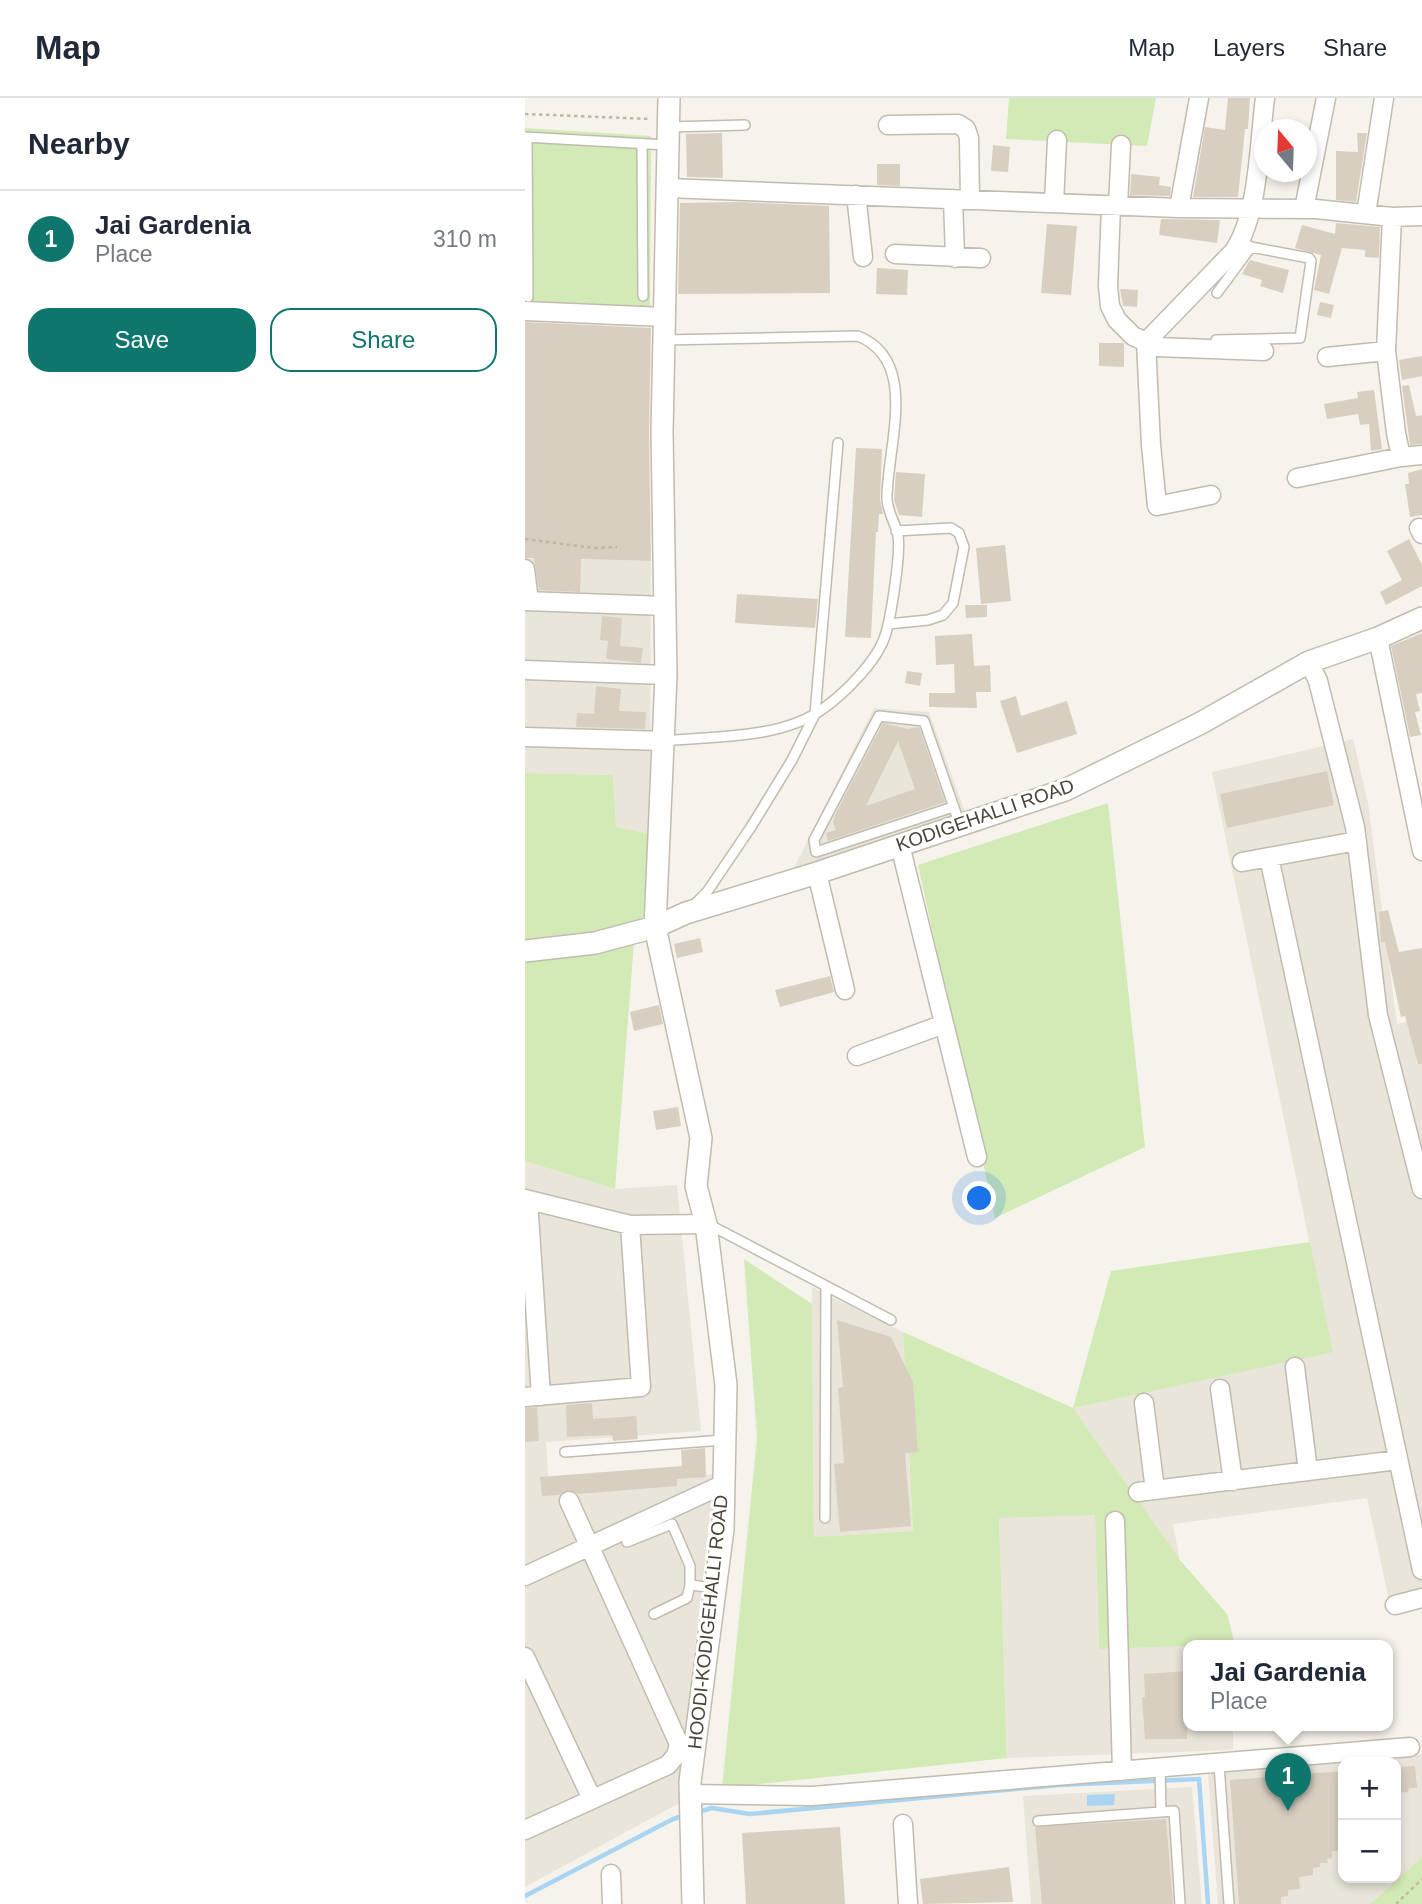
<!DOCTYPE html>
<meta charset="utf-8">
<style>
:root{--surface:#fff;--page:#f2f2f3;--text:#1f2937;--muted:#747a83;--line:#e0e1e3;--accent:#0f766e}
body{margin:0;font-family:Helvetica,sans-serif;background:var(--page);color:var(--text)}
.controls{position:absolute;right:21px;bottom:21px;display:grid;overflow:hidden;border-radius:14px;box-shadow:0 4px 10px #0003}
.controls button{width:63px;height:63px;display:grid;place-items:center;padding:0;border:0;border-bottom:2px solid var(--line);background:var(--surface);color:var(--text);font:35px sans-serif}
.compass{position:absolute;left:729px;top:21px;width:63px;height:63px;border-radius:50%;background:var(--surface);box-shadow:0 4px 10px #0003;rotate:341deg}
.you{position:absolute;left:455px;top:1101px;width:24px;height:24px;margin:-18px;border:5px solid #fff;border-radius:50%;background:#1a73e8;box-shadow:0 0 0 10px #1a73e833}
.badge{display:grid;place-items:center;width:46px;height:46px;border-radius:50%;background:var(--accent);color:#fff;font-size:23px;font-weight:700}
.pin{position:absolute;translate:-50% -58px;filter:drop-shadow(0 2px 4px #0008)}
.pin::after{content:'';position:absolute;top:37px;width:24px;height:21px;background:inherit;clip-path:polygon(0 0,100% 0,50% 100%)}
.popup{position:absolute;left:658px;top:1542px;width:210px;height:91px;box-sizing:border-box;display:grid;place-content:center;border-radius:14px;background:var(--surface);filter:drop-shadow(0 2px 5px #0005);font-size:23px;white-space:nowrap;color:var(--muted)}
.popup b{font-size:26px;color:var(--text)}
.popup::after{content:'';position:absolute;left:50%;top:100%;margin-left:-14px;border:14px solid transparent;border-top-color:var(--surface)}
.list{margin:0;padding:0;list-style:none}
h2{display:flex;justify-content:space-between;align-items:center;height:91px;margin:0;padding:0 28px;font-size:30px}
h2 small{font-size:23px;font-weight:400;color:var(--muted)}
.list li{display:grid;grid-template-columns:46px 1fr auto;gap:21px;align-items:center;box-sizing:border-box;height:98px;padding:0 28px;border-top:2px solid var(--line)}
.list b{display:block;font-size:26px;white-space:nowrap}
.list p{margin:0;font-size:23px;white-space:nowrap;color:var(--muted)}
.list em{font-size:23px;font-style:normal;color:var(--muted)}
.actions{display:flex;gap:14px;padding:21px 28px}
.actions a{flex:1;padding:16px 0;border:2px solid var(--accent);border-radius:21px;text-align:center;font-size:24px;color:var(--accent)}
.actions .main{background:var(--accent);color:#fff}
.map{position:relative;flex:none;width:897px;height:1806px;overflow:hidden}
header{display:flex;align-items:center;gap:42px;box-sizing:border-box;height:98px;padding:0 35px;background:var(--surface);border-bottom:2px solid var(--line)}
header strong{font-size:33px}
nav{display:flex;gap:38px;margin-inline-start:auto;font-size:24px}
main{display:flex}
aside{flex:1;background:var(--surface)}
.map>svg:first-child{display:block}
.residential{fill:#eae5da;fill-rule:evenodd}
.green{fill:#d2eab5}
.water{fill:#a9d4f2}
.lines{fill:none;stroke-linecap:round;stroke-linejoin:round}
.stream{stroke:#a9d4f2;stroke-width:4.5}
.building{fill:#d8cfc1;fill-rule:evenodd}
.service-casing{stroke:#c2bbae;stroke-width:12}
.minor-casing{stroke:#c2bbae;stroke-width:21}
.tertiary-casing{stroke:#c2bbae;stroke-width:24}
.path{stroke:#c4b79f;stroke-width:2.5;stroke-dasharray:3.5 3.5;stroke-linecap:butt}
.service{stroke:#fff;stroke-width:9}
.minor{stroke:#fff;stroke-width:18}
.tertiary{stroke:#fff;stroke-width:21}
.labels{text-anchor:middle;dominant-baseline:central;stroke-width:6;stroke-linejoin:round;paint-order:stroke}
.street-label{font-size:19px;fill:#4b4439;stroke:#fff}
</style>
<header>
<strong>Map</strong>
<nav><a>Map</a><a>Layers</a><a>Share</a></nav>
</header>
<main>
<aside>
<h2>Nearby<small></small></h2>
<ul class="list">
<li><span class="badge">1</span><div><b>Jai Gardenia</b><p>Place</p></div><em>310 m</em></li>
</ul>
<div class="actions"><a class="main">Save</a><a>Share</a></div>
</aside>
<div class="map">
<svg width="897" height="1806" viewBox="0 0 897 1806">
<rect width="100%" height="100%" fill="#f6f3ec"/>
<path class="residential" d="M0 460 126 463 125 736 91 729 88 677 0 675Z
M349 610 404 614 440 714 268 772Z
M828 641 843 705 872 926 897 920V1508L867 1516 842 1400 648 1426 655 1463 548 1310 807 1253 687 674Z
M0 1063 90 1091 152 1087 176 1333 21 1344 24 1390 190 1376 156 1671 158 1703 0 1789Z
M287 1189 378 1234 388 1433 289 1439Z
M570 1416 574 1550 663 1547V1627H708V1652L482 1660 474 1420Z
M897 1656V1759L845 1806H693L683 1676ZM818 1664H871V1780H818Z
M667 1689 677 1806H506L498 1698Z"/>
<path class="green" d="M484 0H631L622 48 481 41Z
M0 30 126 38 125 209 0 205Z
M0 675 88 677 91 729 125 736 117 829 0 841Z
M583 705 620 1049 470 1120 393 767Z
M109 844 90 1091 0 1063V860Z
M785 1144 808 1254 548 1310 655 1462 702 1516 710 1546 574 1551 570 1417 474 1420 482 1660 197 1690 232 1340 219 1161 287 1206 289 1439 388 1433 378 1234 548 1310 586 1173Z
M897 1759V1806H845Z"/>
<path class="water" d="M590 1696 589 1707 562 1708V1697Z"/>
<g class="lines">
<path class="stream" d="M173 1714 187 1710 225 1716 534 1687 674 1681 683 1806
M0 1798 148 1721 158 1718"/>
</g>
<path class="building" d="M703 0H725L723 31H720L713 99H668L680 29 700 32Z
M197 35 198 80 162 79 161 36Z
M832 35H842L831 104 811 102V53L833 54Z
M468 47 485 49 483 74 466 73Z
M352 66H375V88L352 87Z
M606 76 635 79 634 87 646 89 645 98 605 97Z
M214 104 304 108 305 195 153 196 155 105Z
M636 121 695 122 692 145 634 137Z
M811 125 855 129 854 160 840 159V152L817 150 804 196 789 192 796 157 770 150 777 127 810 136Z
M522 126 552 128 546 197 516 195Z
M725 162 764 172 758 195 735 188 737 182 717 176Z
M352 170 383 172 382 197 351 196Z
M595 191 613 192 612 209 598 208Z
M795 204 809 207 806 220 792 217Z
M0 224 126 230 124 334 126 463 56 461 55 494 14 492 9 460H0Z
M574 245H599V269L574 268Z
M897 258V278L877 282 874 262Z
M884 287 891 318 897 317V346L885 347 877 288Z
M849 292 857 351 846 353 844 326 835 327 833 316 802 321 799 306 833 300 832 294Z
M331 350 357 351 355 402 358 416H354L353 434H351L346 540 320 539Z
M897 371V417L885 419 880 386H884L883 375Z
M371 374 400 376 397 419 374 417 369 402Z
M884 441 897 467V488L861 507 855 494 877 482 862 453Z
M480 447 486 503 456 506 451 450Z
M212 496 293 501 290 530 210 525Z
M440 507H462V519L441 520Z
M77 518 97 520 95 548 118 550 116 565 81 561 83 543 75 542Z
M897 535V595L891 596 895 613 890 614 896 637 885 639 866 548Z
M447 536 449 568 465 567 466 594H451L452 610 404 609V595H430L429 566 411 567 410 538Z
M382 573 397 575 395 588 380 585Z
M71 588 96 591 94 613 121 614 120 631 51 629 52 615 69 616Z
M491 598 496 618 542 603 552 636 492 655 475 603Z
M358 625 383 631 394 629 420 704 303 743 301 735 311 732 308 724 310 717ZM373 643 390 691 341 708Z
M802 673 809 707 702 730 695 696Z
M863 812 874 854 897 850V966H893L880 918 876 919 860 844H856L854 814Z
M175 840 178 854 152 860 149 846Z
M305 878 309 894 255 909 250 892Z
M134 907 138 926 109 933 105 914Z
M153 1009 156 1028 131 1032 128 1013Z
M312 1222 366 1239 388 1284 393 1354 380 1355 386 1428 315 1434 309 1366 319 1365 313 1290 318 1289Z
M67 1305 68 1321 111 1318 113 1341 88 1343 87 1337 42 1339 41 1307Z
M12 1309 14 1343 0 1344V1310Z
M180 1350 181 1379 152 1381V1388L52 1396 44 1392 34 1397 17 1398 15 1379 157 1368 156 1352Z
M663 1573 662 1641H620L617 1599H620L619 1576Z
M890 1668 892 1690H884L883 1694 871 1695V1669Z
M818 1673V1744H813L814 1753H807V1760L802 1761 803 1765H795V1769L788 1770V1777L774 1779 775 1791 763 1792V1798L756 1799V1806H714L705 1682Z
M641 1721 648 1806H517L510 1729Z
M315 1729 320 1806H221L217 1735Z
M484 1769 488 1804 398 1806 395 1781Z"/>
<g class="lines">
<g class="service-casing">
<path id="service" d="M144 29 220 27
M0 39 142 47
M2 40 3 199
M117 46 118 198
M692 195 726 149
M139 242 333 238C396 263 361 351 362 402 363 415 371 426 373 438 376 455 366 520 360 538 352 563 320 595 299 610 258 641 190 638 140 643
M691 242 775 240 786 163 784 160 726 149 715 143
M363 526 403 522 418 517 428 505 439 449 434 435 426 430 371 433
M428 709 291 754 289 742 354 618 399 623 435 727
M169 807 182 794 226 729 267 662 290 616 313 345
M183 1126 366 1222
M40 1354 198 1342
M300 1420 301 1188
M102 1444 147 1426 165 1468V1487
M129 1516 162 1500 165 1487 190 1490
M694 1667 704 1806
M635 1670 636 1714
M513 1723 649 1713 655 1806"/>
</g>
<g class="minor-casing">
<path id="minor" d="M363 27 433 26 441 31 444 40 445 102
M142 90 654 110 791 111 867 119 897 118
M331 97 338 159
M428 101 430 160
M529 105 532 42
M586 107 583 188 585 208 592 222 608 238 632 249 739 253
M593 107 596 47
M654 110 674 0
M779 111 801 0
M841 116 859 0
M867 119 861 253 871 335 876 359 897 357
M370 156 456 160
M0 213 139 219
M802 259 861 253
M772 380 876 359
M686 397 632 408 626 347 621 244 709 153C734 116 734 45 740 0
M894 430 897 436
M0 471 4 503
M0 503 141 508
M853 540 897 753
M784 564 793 583 830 729 853 917 897 1091
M0 572 141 577
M0 639 140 643
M375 747 452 1059
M744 759 897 1472
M717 764 832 743
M292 775 320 892
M332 958 419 926
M0 1101 105 1127 181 1126
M3 1102 16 1298
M770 1269 783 1373
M695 1291 708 1383
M0 1299 116 1289 105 1127
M619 1305 630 1392
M613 1394 873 1362
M590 1423 597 1673
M0 1478 199 1386
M870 1507 897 1500
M0 1559 67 1701
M166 1696 287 1698 885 1649
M378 1726 383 1806
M0 1732 143 1667 151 1657 154 1646 44 1403
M86 1776 87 1806"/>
</g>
<g class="tertiary-casing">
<path id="tertiary" d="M144 0 137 334 141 577 130 829 176 1040 171 1088 181 1126 201 1287 198 1431 165 1684 168 1806
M0 853 70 845 130 829 161 815 292 775 540 692 674 626 784 564 853 540 897 520"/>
</g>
<path class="path" d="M0 16 126 21
M0 441 69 450 92 449
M871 1806 897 1781"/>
<use href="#service" class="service"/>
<use href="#minor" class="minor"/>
<use href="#tertiary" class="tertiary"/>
</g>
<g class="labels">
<g class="street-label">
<text transform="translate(460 717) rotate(-19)">KODIGEHALLI ROAD</text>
<text transform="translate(183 1524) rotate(-84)">HOODI-KODIGEHALLI ROAD</text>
</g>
</g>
</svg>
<div class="controls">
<button>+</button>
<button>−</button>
</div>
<svg class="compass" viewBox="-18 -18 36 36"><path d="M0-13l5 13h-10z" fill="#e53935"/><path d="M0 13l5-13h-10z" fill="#747a83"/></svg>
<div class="you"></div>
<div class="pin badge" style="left:763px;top:1713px">1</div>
<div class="popup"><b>Jai Gardenia</b>Place</div>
</div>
</main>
